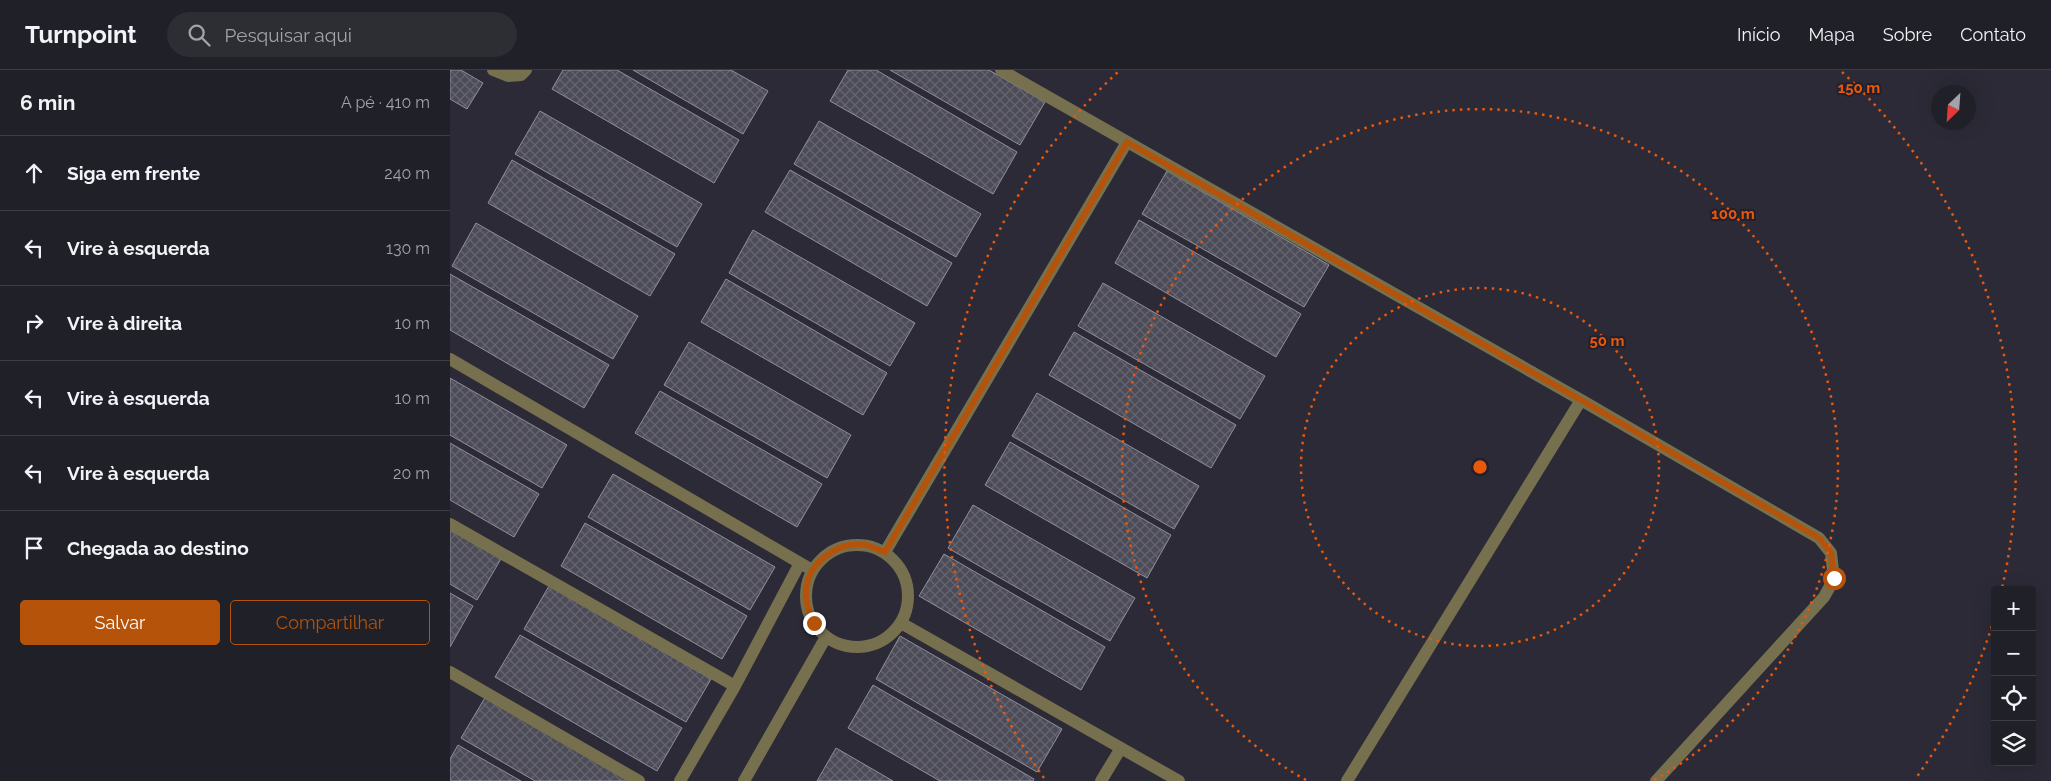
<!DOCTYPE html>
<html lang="pt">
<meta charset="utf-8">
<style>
:root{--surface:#202028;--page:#2d2d34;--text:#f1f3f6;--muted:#a2a3a8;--line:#3d3e45;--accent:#b45309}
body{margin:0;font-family:Raleway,sans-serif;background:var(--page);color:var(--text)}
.controls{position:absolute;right:15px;bottom:15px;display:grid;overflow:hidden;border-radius:5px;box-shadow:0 5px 20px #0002}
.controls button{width:45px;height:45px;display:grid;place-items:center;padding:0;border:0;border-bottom:1px solid var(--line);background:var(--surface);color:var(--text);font:25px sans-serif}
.compass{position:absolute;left:1481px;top:15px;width:45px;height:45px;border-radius:50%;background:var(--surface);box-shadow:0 5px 20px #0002;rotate:205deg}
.stop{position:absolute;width:15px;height:15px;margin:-11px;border:4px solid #b45309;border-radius:50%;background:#fff}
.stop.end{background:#b45309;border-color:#fff;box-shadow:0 1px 5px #0008}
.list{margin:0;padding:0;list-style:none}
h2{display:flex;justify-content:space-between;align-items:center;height:65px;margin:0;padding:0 20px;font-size:21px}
h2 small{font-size:16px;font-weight:400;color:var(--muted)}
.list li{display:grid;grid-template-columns:32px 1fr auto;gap:15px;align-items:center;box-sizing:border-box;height:75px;padding:0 20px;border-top:1px solid var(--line)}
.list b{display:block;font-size:19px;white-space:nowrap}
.list em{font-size:16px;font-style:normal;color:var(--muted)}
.actions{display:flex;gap:10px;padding:15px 20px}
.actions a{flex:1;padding:11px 0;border:1px solid var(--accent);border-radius:5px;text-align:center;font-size:18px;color:var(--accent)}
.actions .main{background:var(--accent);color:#fff}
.icon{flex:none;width:28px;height:28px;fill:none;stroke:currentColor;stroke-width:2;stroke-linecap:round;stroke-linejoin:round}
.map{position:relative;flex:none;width:1601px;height:711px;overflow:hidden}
header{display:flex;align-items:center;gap:30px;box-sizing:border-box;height:70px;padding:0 25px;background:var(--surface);border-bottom:1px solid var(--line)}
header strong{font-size:24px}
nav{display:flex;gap:28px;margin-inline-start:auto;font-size:18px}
.search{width:350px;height:45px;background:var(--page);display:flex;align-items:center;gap:12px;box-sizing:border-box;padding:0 18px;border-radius:28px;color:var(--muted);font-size:19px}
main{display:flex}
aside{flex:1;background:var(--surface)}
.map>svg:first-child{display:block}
.building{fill:url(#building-cross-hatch);stroke:#8f8e9c}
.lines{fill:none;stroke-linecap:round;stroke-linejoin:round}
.minor{stroke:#76704e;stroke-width:12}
.route{stroke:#b45309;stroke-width:6}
.ring{fill:none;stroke:#e8590c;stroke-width:2.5;stroke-dasharray:2.5 5}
.centre{fill:#e8590c;stroke:#22202c;stroke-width:2.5}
.ring-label{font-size:15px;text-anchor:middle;font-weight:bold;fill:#e8590c;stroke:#22202c;stroke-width:4;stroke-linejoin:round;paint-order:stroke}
</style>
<header>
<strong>Turnpoint</strong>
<div class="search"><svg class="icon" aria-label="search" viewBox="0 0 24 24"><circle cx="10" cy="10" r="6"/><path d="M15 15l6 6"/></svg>Pesquisar aqui</div>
<nav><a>Início</a><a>Mapa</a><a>Sobre</a><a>Contato</a></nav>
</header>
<main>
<aside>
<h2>6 min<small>A pé · 410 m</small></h2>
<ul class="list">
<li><svg class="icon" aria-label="ahead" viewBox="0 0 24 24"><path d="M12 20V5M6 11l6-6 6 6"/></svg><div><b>Siga em frente</b></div><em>240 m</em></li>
<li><svg class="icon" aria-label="left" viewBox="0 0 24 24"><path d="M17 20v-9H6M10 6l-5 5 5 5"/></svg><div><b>Vire à esquerda</b></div><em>130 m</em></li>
<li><svg class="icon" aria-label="right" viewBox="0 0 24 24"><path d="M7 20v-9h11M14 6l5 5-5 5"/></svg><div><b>Vire à direita</b></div><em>10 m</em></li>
<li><svg class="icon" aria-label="left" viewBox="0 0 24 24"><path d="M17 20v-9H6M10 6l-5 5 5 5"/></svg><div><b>Vire à esquerda</b></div><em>10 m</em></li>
<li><svg class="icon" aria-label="left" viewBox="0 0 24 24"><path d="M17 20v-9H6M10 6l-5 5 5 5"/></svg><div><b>Vire à esquerda</b></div><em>20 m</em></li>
<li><svg class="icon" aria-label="arrive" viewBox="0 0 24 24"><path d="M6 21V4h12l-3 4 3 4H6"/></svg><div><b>Chegada ao destino</b></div></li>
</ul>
<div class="actions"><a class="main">Salvar</a><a>Compartilhar</a></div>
</aside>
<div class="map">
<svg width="1601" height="711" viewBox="0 0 1601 711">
<defs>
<pattern id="building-cross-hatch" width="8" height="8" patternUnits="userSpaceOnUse" patternTransform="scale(1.25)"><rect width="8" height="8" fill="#4c4b58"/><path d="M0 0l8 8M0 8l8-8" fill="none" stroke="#65646f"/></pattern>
</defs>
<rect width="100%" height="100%" fill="#2b2a36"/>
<path class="building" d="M0 0H11L33 13 17 39 0 29Z
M113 0H167L289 70 264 113 102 19Z
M183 0H281L318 21 293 64Z
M398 0H426L567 82 543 124 380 31Z
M440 0H539L595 32 570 75Z
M90 41 252 134 227 177 65 84Z
M369 51 531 144 506 187 344 94Z
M62 90 225 184 200 226 38 133Z
M340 100 502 193 477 236 315 142Z
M717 101 879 195 854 237 692 144Z
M689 150 851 244 826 287 665 193Z
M26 153 188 246 163 289 2 196Z
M303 160 465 253 440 296 279 203Z
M0 204 159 295 134 338 0 260Z
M276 209 437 303 413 345 251 252Z
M653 213 815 306 790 349 628 256Z
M624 262 786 355 761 398 599 305Z
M239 272 401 365 377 408 214 315Z
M0 308 117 375 92 418 0 365Z
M210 321 372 414 347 457 185 363Z
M587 323 749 416 724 459 562 366Z
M560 372 721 465 697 508 535 415Z
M0 373 89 424 64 467 0 430Z
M163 404 325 497 300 540 138 447Z
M523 435 685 528 660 571 498 478Z
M135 453 297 546 272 589 111 496Z
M0 457 52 487 27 530 0 514Z
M494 484 655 577 631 620 469 526Z
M99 516 261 609 236 652 74 559Z
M0 523 23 536 0 577Z
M70 565 232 658 207 701 45 607Z
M450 566 612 659 587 702 426 609Z
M423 615 584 709 583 711H490L398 658Z
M36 626 184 711H85L11 668Z
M8 675 71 711H0V689Z
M386 678 443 711H367Z"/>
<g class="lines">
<path class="minor" d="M43 0 58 6 71 5 76 0
M551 0 1131 330 1369 468 1381 483 1384 509 1374 527 1206 711
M0 289 362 500
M0 454 285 616
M356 526a51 51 0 1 1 102 0a51 51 0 1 1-102 0Z
M435 482 677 72
M451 553 729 711
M0 602 189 711
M230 711 285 616 350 493
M294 711 376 567
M651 711 671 678
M897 711 1131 330"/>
</g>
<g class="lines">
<path class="route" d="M364 553C359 542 355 532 356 519 358 492 390 470 416 475 422 477 429 480 435 482L677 72 1131 330 1369 468 1381 483 1384 508"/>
</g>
<g class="ring">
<circle cx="1030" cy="397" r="179"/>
<path d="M856 710A358 358 0 1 1 1204 710"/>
<path d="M1544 549A536 536 0 0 1 1466 708M594 708A536 536 0 0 1 668 2M1392 2A536 536 0 0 1 1552 518"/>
</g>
<circle cx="1030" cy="397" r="8" class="centre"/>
<g class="ring-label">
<text x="1409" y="23">150 m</text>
<text x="1283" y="149">100 m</text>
<text x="1157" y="276">50 m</text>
</g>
</svg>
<div class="controls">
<button>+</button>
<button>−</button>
<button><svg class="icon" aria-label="locate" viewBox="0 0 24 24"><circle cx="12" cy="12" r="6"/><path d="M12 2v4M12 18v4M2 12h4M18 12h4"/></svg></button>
<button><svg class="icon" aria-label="layers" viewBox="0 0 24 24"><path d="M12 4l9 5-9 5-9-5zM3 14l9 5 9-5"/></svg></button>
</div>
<svg class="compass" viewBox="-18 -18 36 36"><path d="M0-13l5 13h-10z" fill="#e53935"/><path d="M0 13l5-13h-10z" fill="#a2a3a8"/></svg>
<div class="stop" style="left:1384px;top:508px"></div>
<div class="stop end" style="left:364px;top:553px"></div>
</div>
</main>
